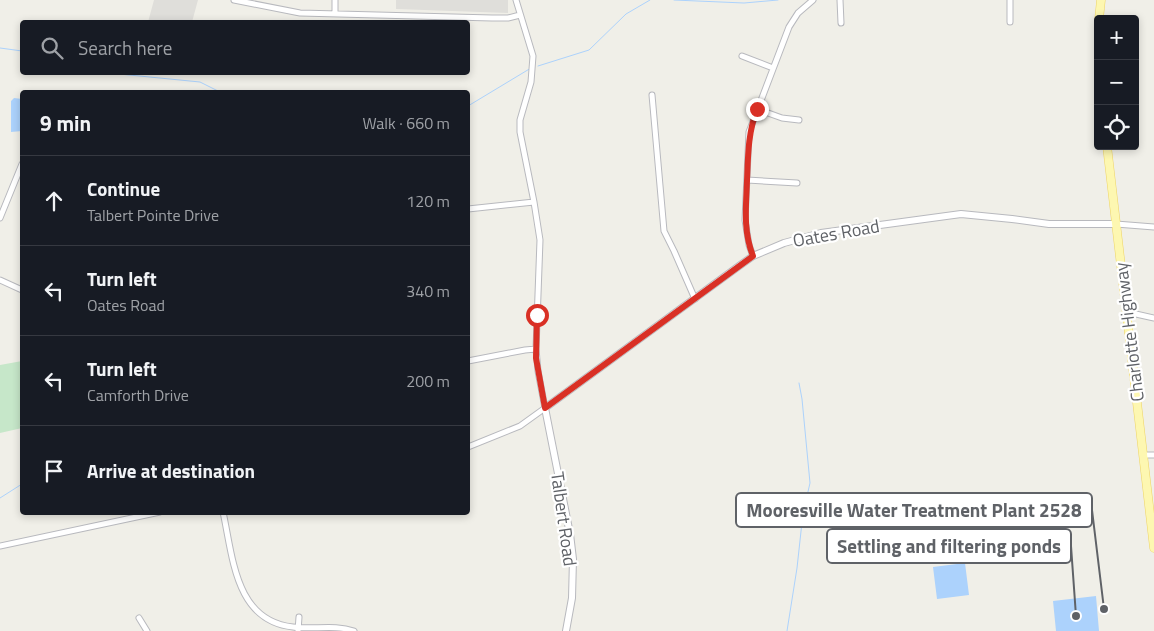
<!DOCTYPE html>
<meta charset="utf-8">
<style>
:root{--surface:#171b24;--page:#242831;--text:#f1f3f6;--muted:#9ea1a6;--line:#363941}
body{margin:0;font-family:"Titillium Web",sans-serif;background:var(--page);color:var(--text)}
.controls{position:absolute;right:15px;top:15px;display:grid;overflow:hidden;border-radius:5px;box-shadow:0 2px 8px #0003}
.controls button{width:45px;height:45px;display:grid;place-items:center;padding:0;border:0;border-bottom:1px solid var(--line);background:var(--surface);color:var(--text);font:25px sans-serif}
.stop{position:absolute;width:15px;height:15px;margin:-11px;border:4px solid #d93025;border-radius:50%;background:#fff}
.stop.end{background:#d93025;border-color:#fff;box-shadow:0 1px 5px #0008}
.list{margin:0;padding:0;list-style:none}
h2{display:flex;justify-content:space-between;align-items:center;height:65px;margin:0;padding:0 20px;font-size:21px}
h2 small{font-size:16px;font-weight:400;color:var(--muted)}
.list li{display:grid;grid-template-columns:32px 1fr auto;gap:15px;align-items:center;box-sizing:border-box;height:90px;padding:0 20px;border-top:1px solid var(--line)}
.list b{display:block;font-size:19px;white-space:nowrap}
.list p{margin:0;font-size:16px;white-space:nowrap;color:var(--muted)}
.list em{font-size:16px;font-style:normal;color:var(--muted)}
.icon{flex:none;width:28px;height:28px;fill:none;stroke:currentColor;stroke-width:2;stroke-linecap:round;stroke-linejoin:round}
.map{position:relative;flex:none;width:1154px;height:631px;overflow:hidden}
.search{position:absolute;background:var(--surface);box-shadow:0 2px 8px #0003;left:20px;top:20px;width:450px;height:55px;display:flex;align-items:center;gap:12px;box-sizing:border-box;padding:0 18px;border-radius:5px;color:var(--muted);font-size:19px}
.panel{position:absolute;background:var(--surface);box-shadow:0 2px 8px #0003;left:20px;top:90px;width:450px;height:425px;border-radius:5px}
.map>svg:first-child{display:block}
.industrial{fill:#dfdeda}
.green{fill:#c6e7c9}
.water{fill:#acd2fc}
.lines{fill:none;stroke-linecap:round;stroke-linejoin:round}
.stream{stroke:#acd2fc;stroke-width:1}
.minor-casing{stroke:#b8b9be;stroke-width:7}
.tertiary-casing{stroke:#b8b9be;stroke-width:8}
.primary-casing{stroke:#eed464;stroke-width:9}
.minor{stroke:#fff;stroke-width:5}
.tertiary{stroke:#fff;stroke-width:6}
.primary{stroke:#fdf7b1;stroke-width:8}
.route{stroke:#d93025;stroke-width:6}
.labels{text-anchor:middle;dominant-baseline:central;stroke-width:4.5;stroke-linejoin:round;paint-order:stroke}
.street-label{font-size:18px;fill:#5f6267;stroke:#fff}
.leader{fill:none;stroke:#5f6267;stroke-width:2}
.callout-dot{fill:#5f6267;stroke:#fff;stroke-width:2}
.callout{fill:#fff;stroke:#5f6267;stroke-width:2}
.callout-label{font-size:19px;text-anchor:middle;font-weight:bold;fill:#5f6267}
</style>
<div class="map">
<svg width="1154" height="631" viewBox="0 0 1154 631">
<rect width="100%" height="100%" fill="#f0efe8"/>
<path class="industrial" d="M154 0H198L192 22H148Z
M396 0H508V13L396 9Z"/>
<path class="green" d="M22 361V428L0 433V365Z"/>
<path class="water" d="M14 98 22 99V131L11 132V101Z
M965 563 969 595 937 599 933 567Z
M1096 596 1099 631H1056L1053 601Z"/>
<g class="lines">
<path class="stream" d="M674 0 744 3 778 0
M0 48 22 51
M538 66 589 50 626 14 650 0
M99 72 200 82 220 92
M468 106 531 68
M0 498 22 484
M787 631 797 568 803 513 810 483 802 399 799 383"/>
<g class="minor-casing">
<path id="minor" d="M234 0 300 13 492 18H508L520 15
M335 0V14
M840 0 841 23
M1010 22V0
M742 56 773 68
M652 95 664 231 674 251 695 299
M757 109 782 118 799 120
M747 180 797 183
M468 209 534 202
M0 218 22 164
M1116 224 1154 227
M753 256 749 245 745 220 749 132 789 27 798 13 813 0
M0 280 22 290
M1127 312 1154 318
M468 361 525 350 536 349
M468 447 520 426 545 408 538 371 536 349 540 240 534 202 520 132V120L531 82 533 56 516 0
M1143 455H1154
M223 512C233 557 235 621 293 627 313 630 334 624 354 631
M0 546 160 512
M139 618 147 631
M298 631 299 617"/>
</g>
<g class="tertiary-casing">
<path id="tertiary" d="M566 631 572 598 573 559 570 534 545 408 739 266 753 256 784 243 821 233 961 214 1012 219 1049 224H1116"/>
</g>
<g class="primary-casing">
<path id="primary" d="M1099 19 1101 0
M1107 146 1154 548"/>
</g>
<use href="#minor" class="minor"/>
<use href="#tertiary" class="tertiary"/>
<use href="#primary" class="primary"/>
</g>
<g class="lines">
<path class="route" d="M537 315 536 358 545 408 753 256C743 231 746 207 747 181 748 155 748 133 757 109"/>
</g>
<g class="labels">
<g class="street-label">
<text transform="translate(836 233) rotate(-10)">Oates Road</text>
<text transform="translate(1129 332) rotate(-97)">Charlotte Highway</text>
<text transform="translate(564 519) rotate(82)">Talbert Road</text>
</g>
</g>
<path class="leader" d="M1104 609L1092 510M1076 616L1071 546"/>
<g class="callout-dot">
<circle cx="1104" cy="609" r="5"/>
<circle cx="1076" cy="616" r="5"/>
</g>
<g class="callout">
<rect x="736" y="493" width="356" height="34" rx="5"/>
<rect x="827" y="529" width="244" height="34" rx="5"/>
</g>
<g class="callout-label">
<text x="914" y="517">Mooresville Water Treatment Plant 2528</text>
<text x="949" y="553">Settling and filtering ponds</text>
</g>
</svg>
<div class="controls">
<button>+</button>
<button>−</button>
<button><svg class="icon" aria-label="locate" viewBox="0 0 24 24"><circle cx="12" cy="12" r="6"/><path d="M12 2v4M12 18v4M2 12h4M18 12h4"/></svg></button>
</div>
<div class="stop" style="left:537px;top:315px"></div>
<div class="stop end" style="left:757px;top:109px"></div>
<div class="search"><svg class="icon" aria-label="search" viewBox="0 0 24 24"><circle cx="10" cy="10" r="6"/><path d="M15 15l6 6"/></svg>Search here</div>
<section class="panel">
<h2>9 min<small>Walk · 660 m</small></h2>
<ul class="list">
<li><svg class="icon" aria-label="ahead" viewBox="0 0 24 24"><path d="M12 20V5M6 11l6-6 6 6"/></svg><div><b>Continue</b><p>Talbert Pointe Drive</p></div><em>120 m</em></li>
<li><svg class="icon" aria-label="left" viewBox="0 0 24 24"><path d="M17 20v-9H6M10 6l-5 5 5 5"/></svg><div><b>Turn left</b><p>Oates Road</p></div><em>340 m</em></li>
<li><svg class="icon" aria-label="left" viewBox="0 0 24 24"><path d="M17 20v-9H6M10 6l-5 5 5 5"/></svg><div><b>Turn left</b><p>Camforth Drive</p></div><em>200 m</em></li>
<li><svg class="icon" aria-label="arrive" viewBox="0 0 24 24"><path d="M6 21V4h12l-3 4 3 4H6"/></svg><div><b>Arrive at destination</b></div></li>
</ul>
</section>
</div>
